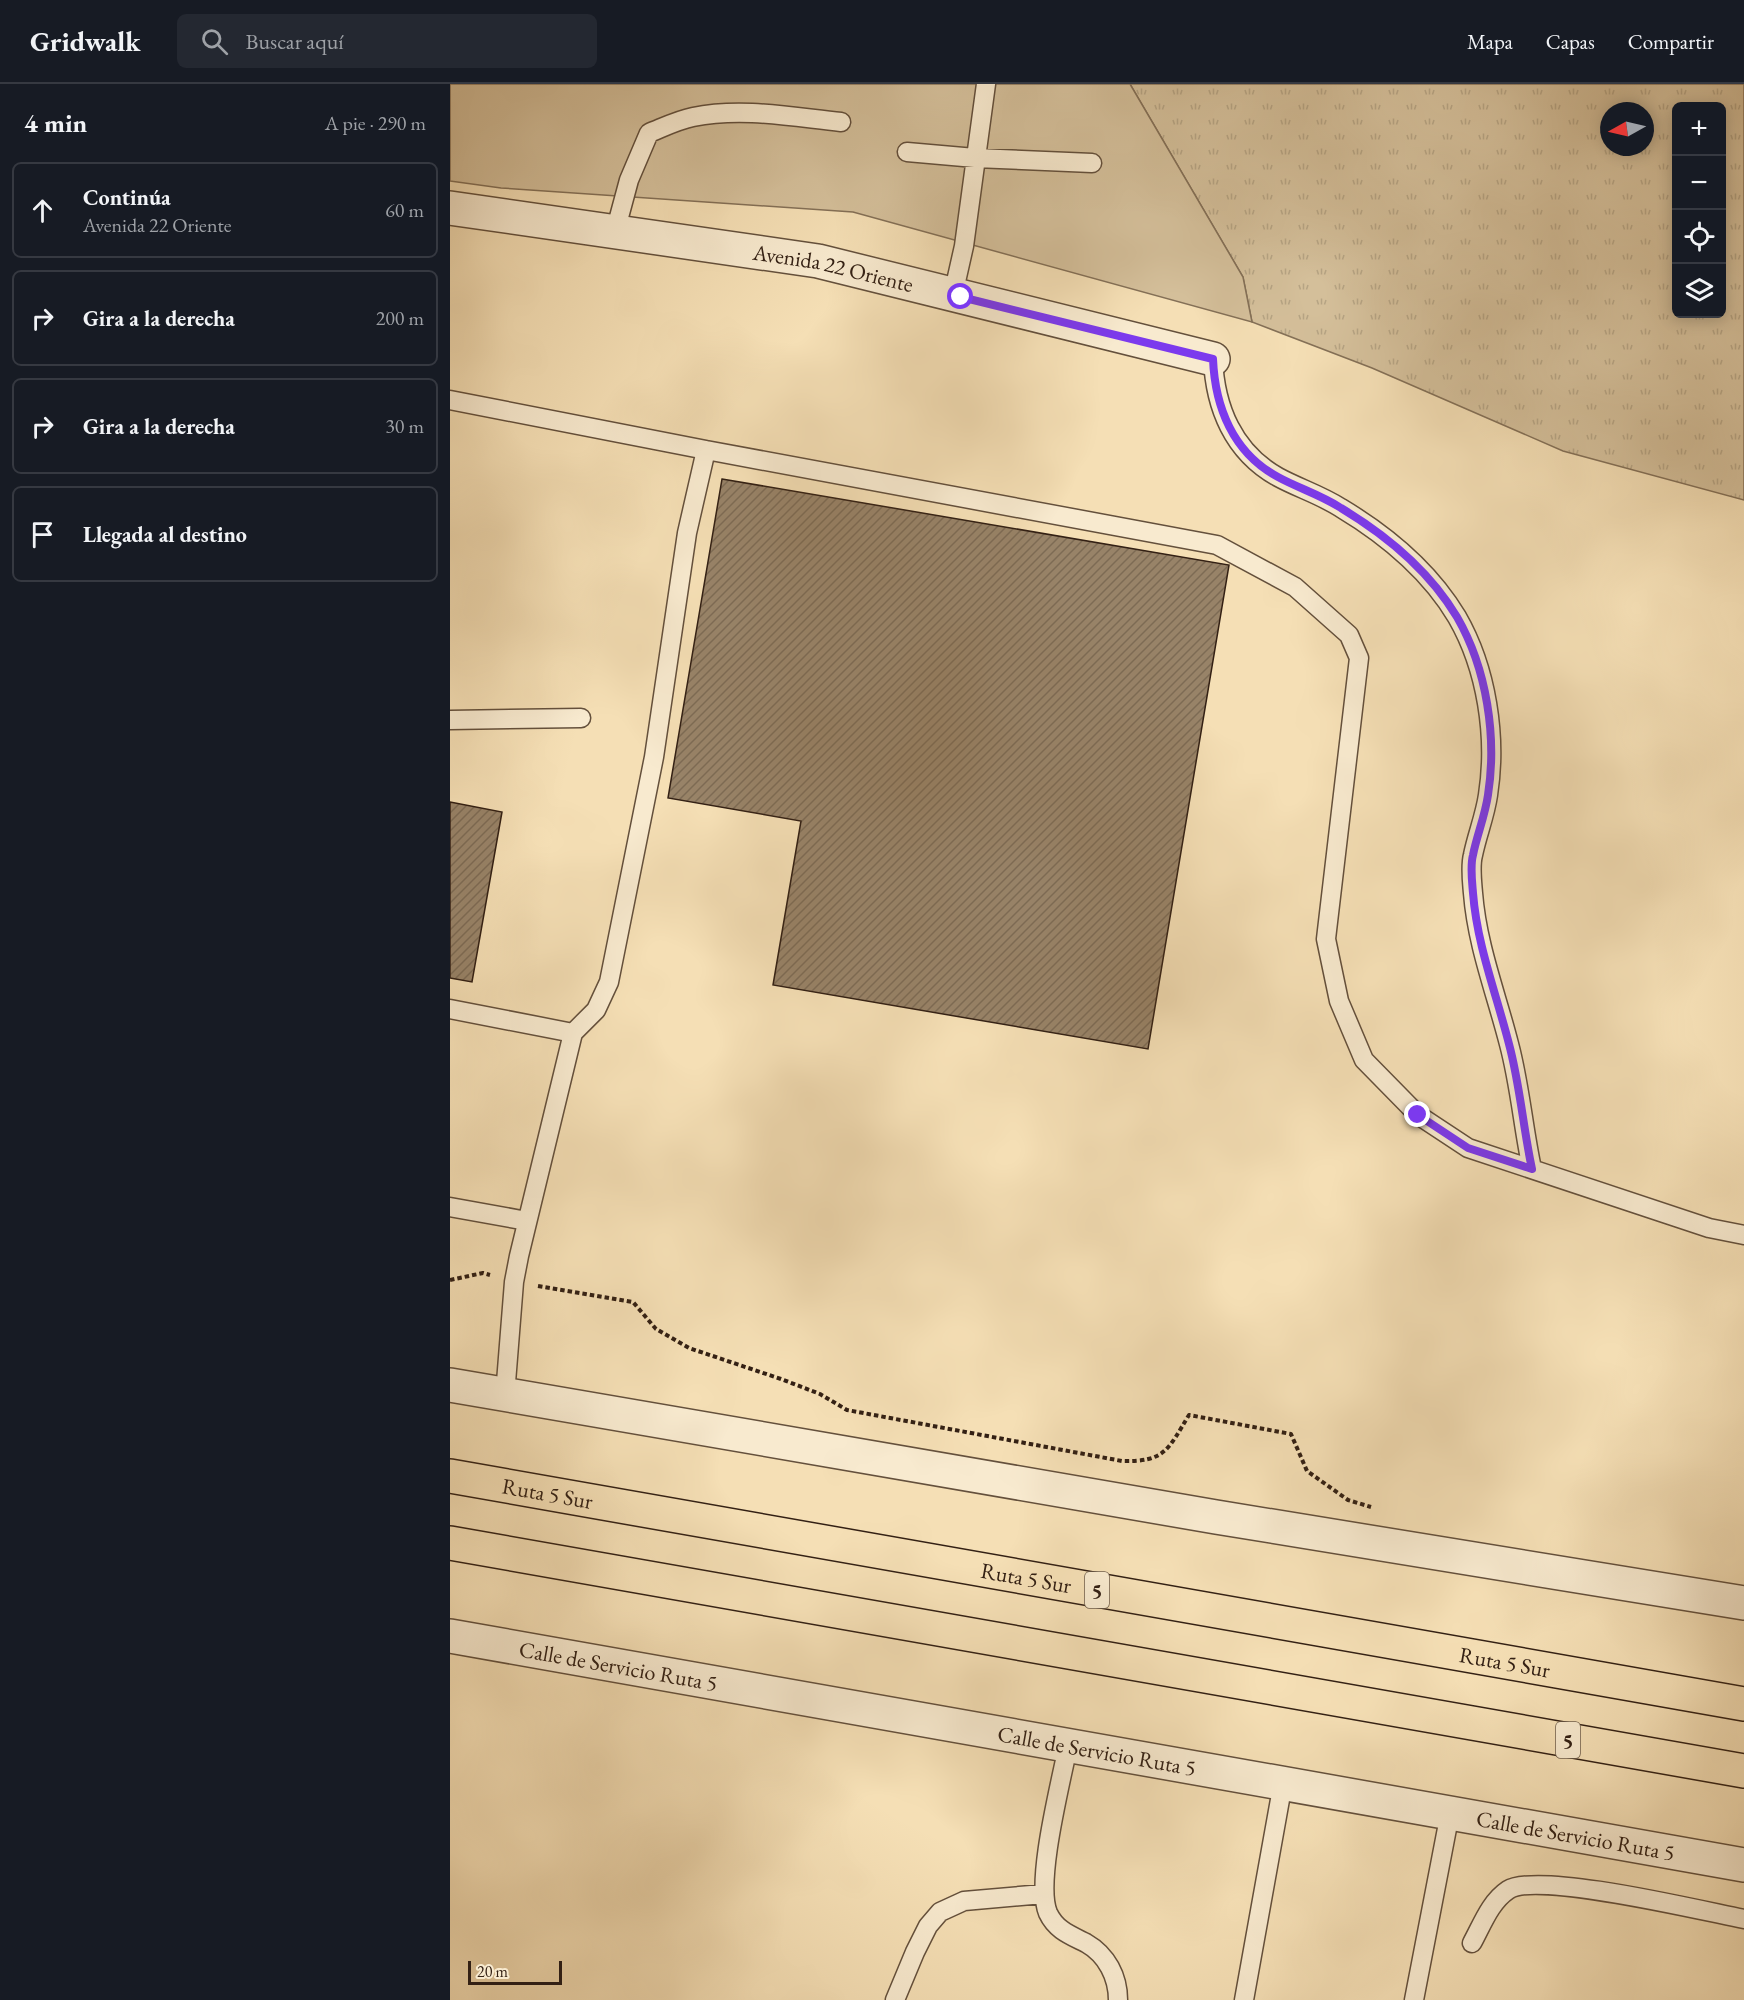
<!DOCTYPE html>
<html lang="es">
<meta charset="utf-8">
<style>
:root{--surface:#171b24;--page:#242831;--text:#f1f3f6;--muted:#9ea1a6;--line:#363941}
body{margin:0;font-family:"EB Garamond",serif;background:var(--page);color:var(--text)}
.controls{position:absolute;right:18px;top:18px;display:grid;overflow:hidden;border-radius:9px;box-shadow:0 3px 15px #0003}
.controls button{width:54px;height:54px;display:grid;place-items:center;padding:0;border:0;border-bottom:2px solid var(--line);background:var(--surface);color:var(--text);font:30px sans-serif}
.compass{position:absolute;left:1150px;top:18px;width:54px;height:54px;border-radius:50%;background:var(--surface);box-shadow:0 3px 15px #0003;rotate:262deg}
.scale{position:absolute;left:18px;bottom:15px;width:94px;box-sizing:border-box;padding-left:6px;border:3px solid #332014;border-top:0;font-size:16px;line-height:21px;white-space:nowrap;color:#332014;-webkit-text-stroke:4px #f8eacf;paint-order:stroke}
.stop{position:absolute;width:18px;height:18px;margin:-14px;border:4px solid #7c3aed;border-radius:50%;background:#fff}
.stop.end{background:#7c3aed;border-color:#fff;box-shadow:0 2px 6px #0008}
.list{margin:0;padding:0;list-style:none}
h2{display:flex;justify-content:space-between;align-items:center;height:78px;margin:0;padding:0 24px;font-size:26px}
h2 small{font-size:20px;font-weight:400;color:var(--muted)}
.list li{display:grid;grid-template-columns:39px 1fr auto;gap:18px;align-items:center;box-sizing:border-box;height:96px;margin:0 12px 12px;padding:0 12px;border:2px solid var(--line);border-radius:9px}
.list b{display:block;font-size:22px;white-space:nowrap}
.list p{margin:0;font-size:20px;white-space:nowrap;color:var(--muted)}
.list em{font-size:20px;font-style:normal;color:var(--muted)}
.icon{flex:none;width:33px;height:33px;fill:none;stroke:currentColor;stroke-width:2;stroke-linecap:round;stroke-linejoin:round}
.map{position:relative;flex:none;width:1294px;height:1916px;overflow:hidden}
header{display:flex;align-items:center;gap:36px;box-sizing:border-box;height:84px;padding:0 30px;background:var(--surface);border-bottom:2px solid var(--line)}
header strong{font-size:28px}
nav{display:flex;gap:33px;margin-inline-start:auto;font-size:21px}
.search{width:420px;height:54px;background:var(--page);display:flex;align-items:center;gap:15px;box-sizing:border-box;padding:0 21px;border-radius:9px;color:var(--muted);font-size:22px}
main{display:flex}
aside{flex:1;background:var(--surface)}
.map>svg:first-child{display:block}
.grass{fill:url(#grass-tufts);stroke:#847057;stroke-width:1.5;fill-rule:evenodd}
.green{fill:#d4bf9a;stroke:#847057;stroke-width:1.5}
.building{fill:url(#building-hatch);stroke:#332014;stroke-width:1.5}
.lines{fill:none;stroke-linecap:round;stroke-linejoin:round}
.service-casing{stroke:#64503c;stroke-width:21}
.minor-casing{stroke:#64503c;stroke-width:36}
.tertiary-casing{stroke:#64503c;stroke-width:36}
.motorway-casing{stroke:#332014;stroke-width:36}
.path{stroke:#332014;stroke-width:4;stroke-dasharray:4.5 3;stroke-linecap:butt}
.service{stroke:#f8eacf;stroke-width:18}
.minor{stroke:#f8eacf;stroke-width:33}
.tertiary{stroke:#f8eacf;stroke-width:33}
.motorway{stroke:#f5dfb5;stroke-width:33}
.route{stroke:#7c3aed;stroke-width:8}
.labels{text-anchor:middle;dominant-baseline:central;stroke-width:4.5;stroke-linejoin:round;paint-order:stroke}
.shield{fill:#f8eacf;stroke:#6e5d4c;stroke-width:1.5}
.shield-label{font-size:21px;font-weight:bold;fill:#332014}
.street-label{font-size:22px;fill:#332014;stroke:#f8eacf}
</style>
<header>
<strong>Gridwalk</strong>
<div class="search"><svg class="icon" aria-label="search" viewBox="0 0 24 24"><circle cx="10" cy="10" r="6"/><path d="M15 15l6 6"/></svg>Buscar aquí</div>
<nav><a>Mapa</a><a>Capas</a><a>Compartir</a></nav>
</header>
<main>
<aside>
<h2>4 min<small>A pie · 290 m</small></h2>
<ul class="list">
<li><svg class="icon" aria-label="ahead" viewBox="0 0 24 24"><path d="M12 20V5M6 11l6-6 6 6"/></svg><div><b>Continúa</b><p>Avenida 22 Oriente</p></div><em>60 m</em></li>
<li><svg class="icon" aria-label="right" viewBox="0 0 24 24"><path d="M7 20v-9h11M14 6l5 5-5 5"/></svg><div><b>Gira a la derecha</b></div><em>200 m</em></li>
<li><svg class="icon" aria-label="right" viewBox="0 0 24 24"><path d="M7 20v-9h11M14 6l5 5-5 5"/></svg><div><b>Gira a la derecha</b></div><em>30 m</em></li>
<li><svg class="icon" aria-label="arrive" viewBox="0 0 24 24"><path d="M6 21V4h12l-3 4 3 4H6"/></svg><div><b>Llegada al destino</b></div></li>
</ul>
</aside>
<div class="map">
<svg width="1294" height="1916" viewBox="0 0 1294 1916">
<defs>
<pattern id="grass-tufts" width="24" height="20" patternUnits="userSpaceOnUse" patternTransform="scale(1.5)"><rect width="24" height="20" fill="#d4bf9a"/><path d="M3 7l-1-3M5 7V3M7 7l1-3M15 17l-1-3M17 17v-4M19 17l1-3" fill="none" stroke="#b6a484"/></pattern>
<pattern id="building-hatch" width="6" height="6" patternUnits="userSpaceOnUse" patternTransform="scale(1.5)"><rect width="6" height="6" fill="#988368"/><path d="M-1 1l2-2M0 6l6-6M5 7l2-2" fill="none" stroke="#7d6b54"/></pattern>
</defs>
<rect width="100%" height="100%" fill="#f5dfb5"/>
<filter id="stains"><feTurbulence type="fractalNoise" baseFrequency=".00333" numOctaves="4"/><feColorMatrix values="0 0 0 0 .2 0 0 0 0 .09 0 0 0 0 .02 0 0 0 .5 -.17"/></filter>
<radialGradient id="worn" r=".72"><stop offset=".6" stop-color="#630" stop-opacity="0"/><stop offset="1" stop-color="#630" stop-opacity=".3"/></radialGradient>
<path class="grass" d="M680 0H1294V416L1113 367 922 284 802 238 793 193ZM1226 22H1272V230H1226ZM1159 27H1195V63H1159Z"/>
<path class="green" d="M0 0H680L793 193 802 238 403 128 51 104 0 97Z"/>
<path class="building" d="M272 395 779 481 698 965 323 901 351 737 218 714Z
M0 718 52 728 22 898 0 894Z"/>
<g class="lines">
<g class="service-casing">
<path id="service" d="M457 68 525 74 642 79
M165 148 179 96 199 49C214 43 228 36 243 33 292 23 342 33 391 38
M503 211 514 162 536 0
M763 275C765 323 783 368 828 393 848 404 871 411 891 424 936 451 980 488 1007 533 1037 585 1047 653 1038 711 1035 732 1027 751 1023 771 1020 782 1022 797 1023 809 1027 861 1046 909 1059 960 1070 1001 1073 1043 1082 1085
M0 316 256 366 237 449 204 673 159 898 146 926 123 949 69 1172 64 1198 55 1311
M256 366 767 461 845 503 899 551 909 574 876 855 889 917 914 976 968 1031 1018 1064 1259 1144 1294 1151
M0 636 131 634
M0 925 123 949
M0 1123 77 1137
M618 1662C611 1698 585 1798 598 1829 606 1846 620 1851 636 1859 657 1871 668 1893 668 1916
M1022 1859C1032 1841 1040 1818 1058 1806 1087 1787 1253 1827 1294 1835
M445 1916 465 1868 478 1842 490 1828 514 1817 593 1810
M794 1916 833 1699
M964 1916 1000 1729"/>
</g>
<g class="minor-casing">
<g id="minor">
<path id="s1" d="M0 124 368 177 763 275"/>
</g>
</g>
<g class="tertiary-casing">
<g id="tertiary">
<path d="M0 1301 766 1433 1294 1519"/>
<path id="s2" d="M0 1552 1294 1781"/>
</g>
</g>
<g class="motorway-casing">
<g id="motorway">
<path id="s3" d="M0 1392 1294 1620"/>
<path d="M0 1459 1294 1687"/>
</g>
</g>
<path class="path" d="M0 1196 33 1189 40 1191
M88 1202 183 1218 206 1245 239 1264 331 1295 370 1310 397 1326 672 1377C716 1378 718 1365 739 1331L841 1350 857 1387 898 1416 921 1423"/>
<use href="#service" class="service"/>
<use href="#minor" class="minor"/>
<use href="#tertiary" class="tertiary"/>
<use href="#motorway" class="motorway"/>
</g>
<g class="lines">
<path class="route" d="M511 213 763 275C765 323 783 369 828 393 848 404 871 411 891 424 936 451 980 488 1007 533 1037 585 1047 653 1038 711 1035 732 1027 751 1023 771 1020 782 1022 797 1023 809 1027 861 1046 909 1059 960 1070 1001 1073 1043 1082 1085L1018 1064 968 1031"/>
</g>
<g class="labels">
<g class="shield">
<rect x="635" y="1488" width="24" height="36" rx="4.5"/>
<rect x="1106" y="1638" width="24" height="36" rx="4.5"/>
</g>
<g class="shield-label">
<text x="647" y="1506">5</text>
<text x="1118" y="1656">5</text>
</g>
<g class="street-label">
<text stroke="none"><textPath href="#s1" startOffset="388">Avenida 22 Oriente</textPath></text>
<text stroke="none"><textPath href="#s3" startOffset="99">Ruta 5 Sur</textPath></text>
<text stroke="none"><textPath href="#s3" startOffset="585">Ruta 5 Sur</textPath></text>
<text stroke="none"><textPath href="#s3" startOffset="1071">Ruta 5 Sur</textPath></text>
<text stroke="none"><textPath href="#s2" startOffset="171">Calle de Servicio Ruta 5</textPath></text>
<text stroke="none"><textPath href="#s2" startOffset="657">Calle de Servicio Ruta 5</textPath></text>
<text stroke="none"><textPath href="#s2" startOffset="1143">Calle de Servicio Ruta 5</textPath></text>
</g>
</g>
<rect width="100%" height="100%" filter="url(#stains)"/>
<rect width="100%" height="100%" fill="url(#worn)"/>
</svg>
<div class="controls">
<button>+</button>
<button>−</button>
<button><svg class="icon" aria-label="locate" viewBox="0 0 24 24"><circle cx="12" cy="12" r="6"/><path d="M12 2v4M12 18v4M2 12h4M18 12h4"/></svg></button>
<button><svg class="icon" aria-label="layers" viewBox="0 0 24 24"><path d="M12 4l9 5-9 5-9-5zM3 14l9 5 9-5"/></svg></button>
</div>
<svg class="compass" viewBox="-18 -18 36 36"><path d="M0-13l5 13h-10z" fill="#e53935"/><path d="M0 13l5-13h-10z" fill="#9ea1a6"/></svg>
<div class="scale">20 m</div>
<div class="stop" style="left:511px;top:213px"></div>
<div class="stop end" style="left:968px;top:1031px"></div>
</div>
</main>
